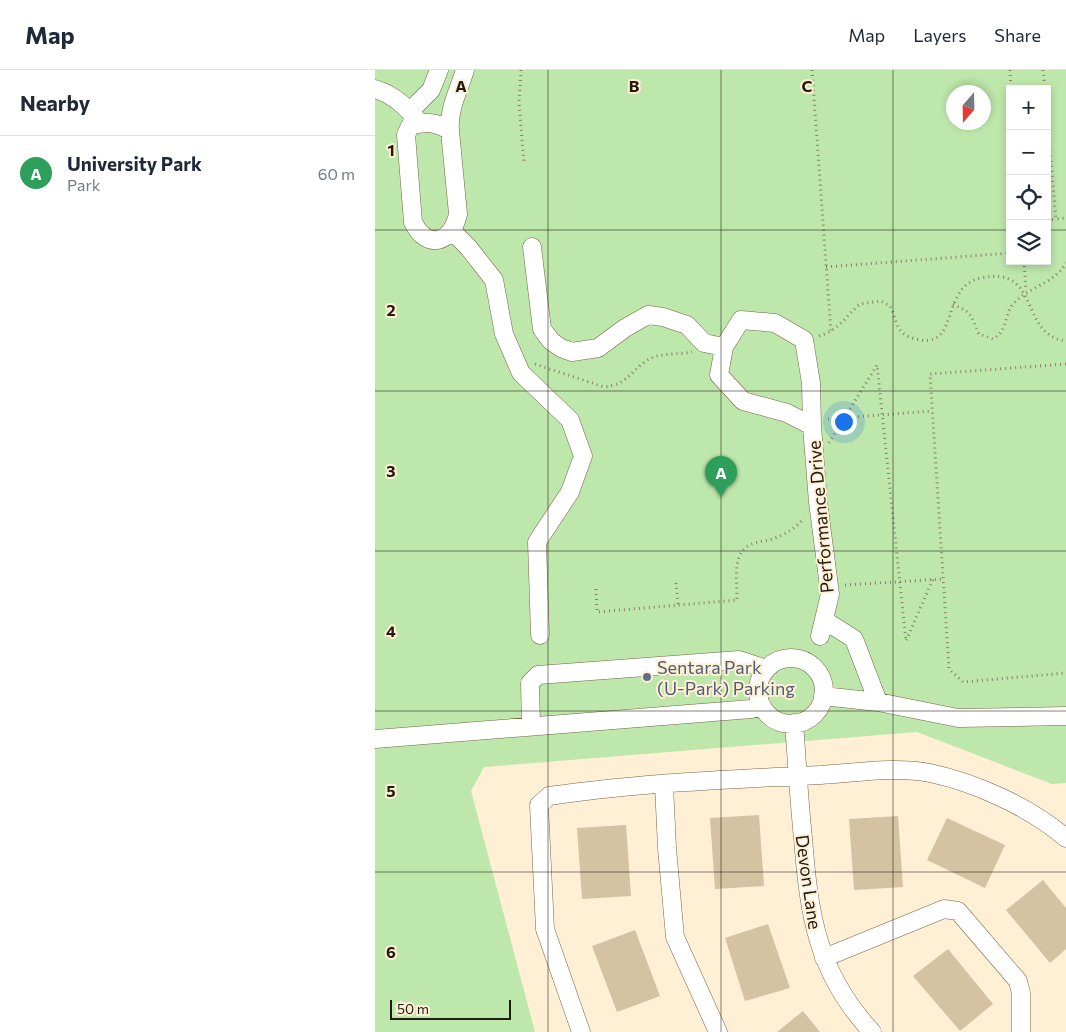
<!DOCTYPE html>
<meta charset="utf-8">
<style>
:root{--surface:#fff;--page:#f6f6f7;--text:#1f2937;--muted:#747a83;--line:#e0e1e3;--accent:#0071d8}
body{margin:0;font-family:Commissioner,sans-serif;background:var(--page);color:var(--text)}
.controls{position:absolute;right:15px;top:15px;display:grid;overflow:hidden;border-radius:0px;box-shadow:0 2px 8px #0003}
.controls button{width:45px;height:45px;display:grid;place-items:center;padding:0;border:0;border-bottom:1px solid var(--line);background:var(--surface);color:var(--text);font:25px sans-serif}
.compass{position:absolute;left:571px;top:15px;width:45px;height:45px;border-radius:50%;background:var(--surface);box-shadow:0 2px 8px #0003;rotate:200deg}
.scale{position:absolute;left:15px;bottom:12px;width:121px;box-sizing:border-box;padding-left:5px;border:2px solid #221b0f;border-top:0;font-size:14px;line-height:18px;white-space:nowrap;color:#221b0f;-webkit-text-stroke:4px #ffefd5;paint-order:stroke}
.you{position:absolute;left:468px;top:351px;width:18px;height:18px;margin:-12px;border:4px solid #fff;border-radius:50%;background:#1a73e8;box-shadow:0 0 0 8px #1a73e833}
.badge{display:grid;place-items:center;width:32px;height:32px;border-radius:50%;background:var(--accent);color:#fff;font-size:16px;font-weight:700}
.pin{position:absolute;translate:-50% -41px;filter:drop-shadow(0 1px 2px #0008)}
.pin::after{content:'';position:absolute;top:26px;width:18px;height:15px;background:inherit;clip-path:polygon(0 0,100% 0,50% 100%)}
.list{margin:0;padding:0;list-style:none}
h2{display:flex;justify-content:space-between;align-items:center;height:65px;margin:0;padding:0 20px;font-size:21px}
h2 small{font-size:16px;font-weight:400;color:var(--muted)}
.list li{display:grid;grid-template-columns:32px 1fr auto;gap:15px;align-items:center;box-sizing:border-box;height:75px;padding:0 20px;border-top:1px solid var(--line)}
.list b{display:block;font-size:19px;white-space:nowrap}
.list p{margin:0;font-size:16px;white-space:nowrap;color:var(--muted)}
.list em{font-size:16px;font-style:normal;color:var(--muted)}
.icon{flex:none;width:28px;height:28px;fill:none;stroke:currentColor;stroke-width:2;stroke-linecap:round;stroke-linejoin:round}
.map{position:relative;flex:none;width:691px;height:962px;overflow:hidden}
header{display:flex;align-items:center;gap:30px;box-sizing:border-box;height:70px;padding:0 25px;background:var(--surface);border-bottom:1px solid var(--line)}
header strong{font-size:24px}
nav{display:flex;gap:28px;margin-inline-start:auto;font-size:18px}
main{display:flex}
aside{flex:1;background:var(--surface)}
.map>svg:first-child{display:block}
.green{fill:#bde7ab;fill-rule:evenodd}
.building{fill:#d4c2a2}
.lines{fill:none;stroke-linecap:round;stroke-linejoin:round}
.minor-casing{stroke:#756447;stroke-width:19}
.path{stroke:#8a7f6c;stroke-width:3;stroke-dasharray:1 4;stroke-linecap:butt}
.minor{stroke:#fff;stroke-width:18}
.grid{fill:none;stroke:#221b0f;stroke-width:1;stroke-opacity:0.55}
.service-dot{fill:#5c6f8a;stroke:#ffefd5;stroke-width:2}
.labels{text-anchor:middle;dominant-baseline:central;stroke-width:4;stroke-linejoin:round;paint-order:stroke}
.street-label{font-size:18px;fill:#221b0f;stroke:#ffefd5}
.service-label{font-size:18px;fill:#4e5e75;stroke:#ffefd5;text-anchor:start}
.grid-label{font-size:16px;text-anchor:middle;font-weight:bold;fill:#221b0f;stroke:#ffefd5;stroke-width:4;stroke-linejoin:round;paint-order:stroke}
</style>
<header>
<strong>Map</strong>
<nav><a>Map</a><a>Layers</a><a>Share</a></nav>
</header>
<main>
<aside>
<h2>Nearby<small></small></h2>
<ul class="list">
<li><span class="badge" style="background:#2e9e5b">A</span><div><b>University Park</b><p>Park</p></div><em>60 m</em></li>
</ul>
</aside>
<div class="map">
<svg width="691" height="962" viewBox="0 0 691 962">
<rect width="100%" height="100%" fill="#ffefd5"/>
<path class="green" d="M0 0H691V713L677 714 542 662 109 697 96 721 160 962H0ZM635 19H672V191H635ZM578 22H608V52H578Z"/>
<path class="building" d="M384 745 389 816 340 819 335 748Z
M523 746 528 817 479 820 474 749Z
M572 748 630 775 610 818 552 790Z
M251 755 256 826 207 829 202 758Z
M668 810 691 838V879L675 893 631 840Z
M393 854 415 918 370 931 350 868Z
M260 860 285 926 242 942 217 876Z
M573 879 618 934 585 961 538 906Z
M428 941 445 962H402Z"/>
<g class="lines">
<g class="minor-casing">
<path id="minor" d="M0 19C20 25 31 37 45 53
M35 41 56 20 64 0
M75 61C62 52 51 51 35 56L31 65 38 152C52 181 77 173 83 144L75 61C73 39 84 20 90 0
M77 161 93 177 119 210 129 264 146 303 195 350 208 386 195 422 162 472 165 565
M157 177 167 259 176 271 186 278 197 282 223 278 250 258 273 245 288 247 312 255 329 273 349 277
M437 356 412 343 368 331 344 305 349 277 366 250 400 253 429 270 436 313 437 356 443 432 455 524 445 566
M449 550 479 569 503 632
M383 621a33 33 0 1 1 66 0a33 33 0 1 1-66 0Z
M448 626 503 632 583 648 691 646
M419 653C422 692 424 730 428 768 434 845 442 903 497 962
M156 655 155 613 163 605 364 590 391 599
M0 669 376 639 387 636
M289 715 292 778 300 867 343 962
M449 888 569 839 583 841 643 911 646 923V962
M206 962 170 859 164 735 174 726C264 713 355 709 446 705 481 703 520 696 555 703 602 713 654 737 691 768"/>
</g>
<path class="path" d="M146 0 144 33 149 93
M437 0 456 262
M635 0 636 19
M668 0 670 19
M672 46 681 149 691 148
M672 150 681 149
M649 191 651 221
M451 197 635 183
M578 234C599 244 595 245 604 264L618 269C634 260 628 245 639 233 655 216 679 214 691 193
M444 266C464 260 470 247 485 234L506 231 515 236C520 244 520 257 528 263 532 267 540 269 546 270 584 276 566 216 606 208 667 195 643 265 691 271
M160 294 229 317C253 314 254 303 271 291 283 282 303 285 317 282
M691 294 555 304 574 599 588 612 691 603
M453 349 557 341
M454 373 502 295 531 571 558 509
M301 513 303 535
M470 515 568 509
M221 519 222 542 362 530C362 516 359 495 366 483 374 470 388 473 400 468 411 464 422 457 429 448"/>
<use href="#minor" class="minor"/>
</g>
<path class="grid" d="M173 0V962M346 0V962M518 0V962M0 160H635M672 160H691M0 321H691M0 481H691M0 641H691M0 802H691"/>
<circle class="service-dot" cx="272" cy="607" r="5"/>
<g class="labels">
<g class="street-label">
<text transform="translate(445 447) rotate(-95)">Performance Drive</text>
<text transform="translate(434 812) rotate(82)">Devon Lane</text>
</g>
<g class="service-label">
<text x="282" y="597">Sentara Park<tspan x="282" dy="21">(U-Park) Parking</tspan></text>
</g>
</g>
<g class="grid-label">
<text x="86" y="22">A</text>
<text x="259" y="22">B</text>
<text x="432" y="22">C</text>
<text x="16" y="86">1</text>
<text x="16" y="246">2</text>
<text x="16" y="407">3</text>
<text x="16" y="567">4</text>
<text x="16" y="727">5</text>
<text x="16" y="888">6</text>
</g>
</svg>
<div class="controls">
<button>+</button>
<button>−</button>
<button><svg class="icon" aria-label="locate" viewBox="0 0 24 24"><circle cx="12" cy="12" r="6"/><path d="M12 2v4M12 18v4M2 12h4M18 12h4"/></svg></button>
<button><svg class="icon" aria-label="layers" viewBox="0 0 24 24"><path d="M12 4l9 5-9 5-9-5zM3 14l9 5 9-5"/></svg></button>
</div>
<svg class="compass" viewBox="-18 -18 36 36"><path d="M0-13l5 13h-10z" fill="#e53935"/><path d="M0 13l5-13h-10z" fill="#747a83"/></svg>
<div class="scale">50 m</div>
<div class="you"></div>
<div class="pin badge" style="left:346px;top:427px;background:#2e9e5b">A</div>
</div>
</main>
